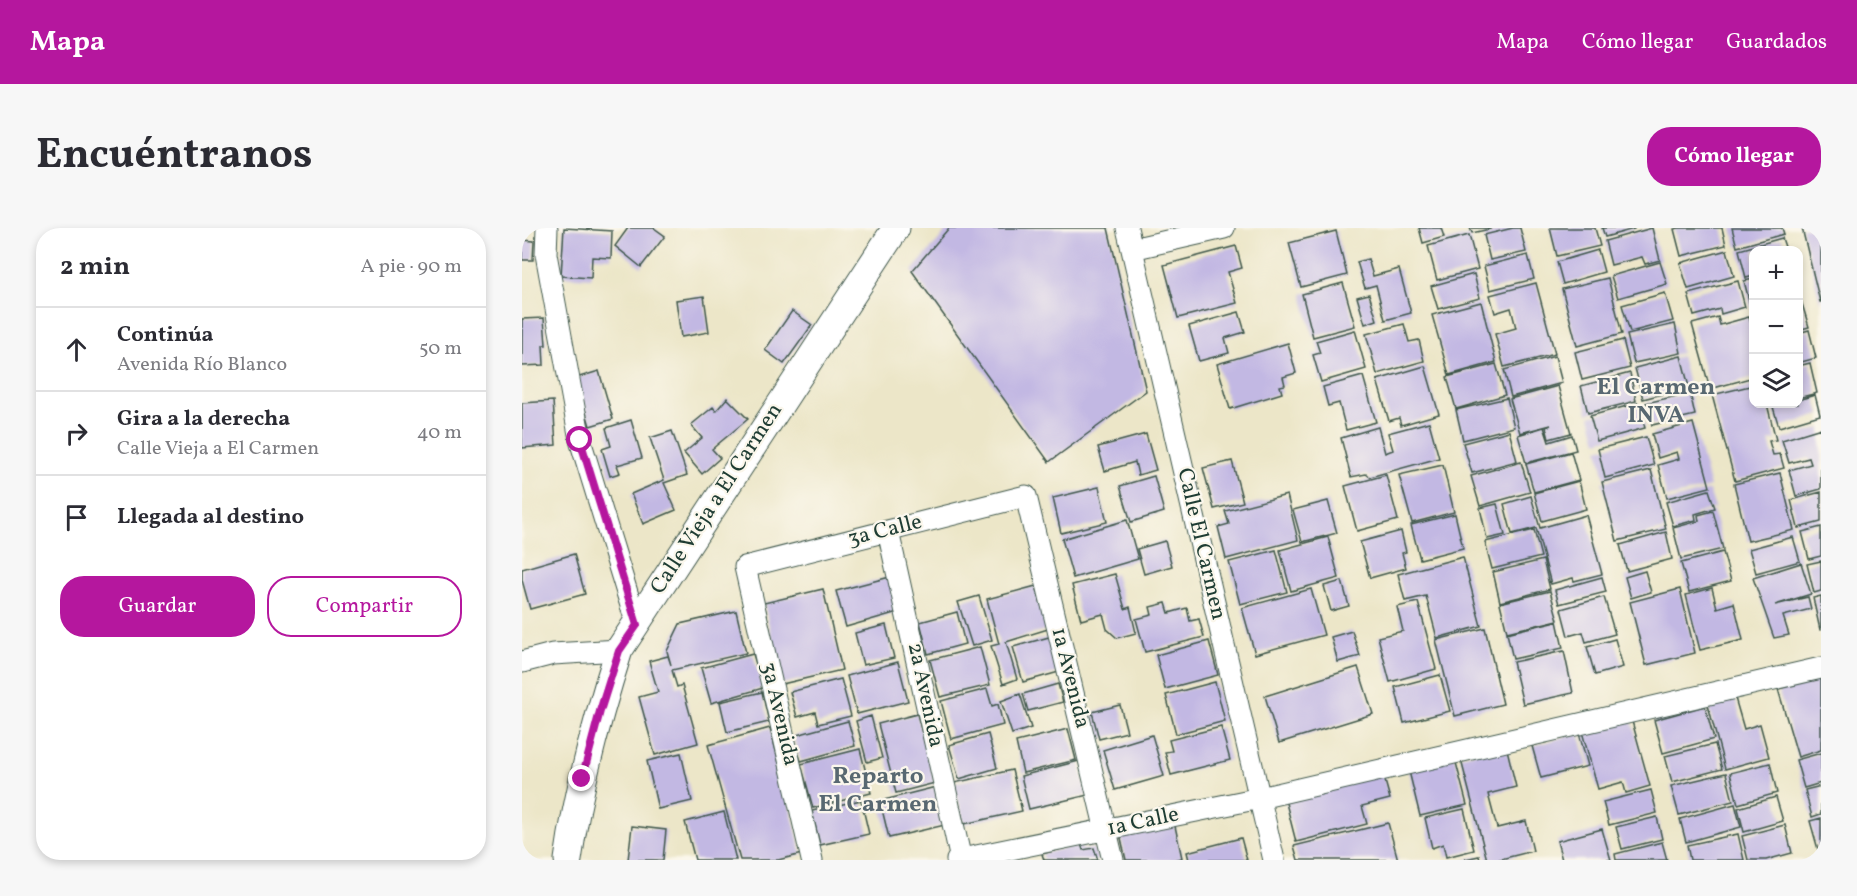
<!DOCTYPE html>
<html lang="es">
<meta charset="utf-8">
<style>
:root{--surface:#fff;--page:#f7f7f7;--text:#2b2b33;--muted:#7c7c81;--line:#e1e1e2;--accent:#b5179e}
body{margin:0;font-family:Vollkorn,serif;background:var(--page);color:var(--text)}
.controls{position:absolute;right:18px;top:18px;display:grid;overflow:hidden;border-radius:12px;box-shadow:0 3px 9px #0003}
.controls button{width:54px;height:54px;display:grid;place-items:center;padding:0;border:0;border-bottom:2px solid var(--line);background:var(--surface);color:var(--text);font:30px sans-serif}
.stop{position:absolute;width:18px;height:18px;margin:-14px;border:4px solid #b5179e;border-radius:50%;background:#fff}
.stop.end{background:#b5179e;border-color:#fff;box-shadow:0 2px 6px #0008}
.list{margin:0;padding:0;list-style:none}
h2{display:flex;justify-content:space-between;align-items:center;height:78px;margin:0;padding:0 24px;font-size:26px}
h2 small{font-size:20px;font-weight:400;color:var(--muted)}
.list li{display:grid;grid-template-columns:39px 1fr auto;gap:18px;align-items:center;box-sizing:border-box;height:84px;padding:0 24px;border-top:2px solid var(--line)}
.list b{display:block;font-size:22px;white-space:nowrap}
.list p{margin:0;font-size:20px;white-space:nowrap;color:var(--muted)}
.list em{font-size:20px;font-style:normal;color:var(--muted)}
.actions{display:flex;gap:12px;padding:18px 24px}
.actions a{flex:1;padding:14px 0;border:2px solid var(--accent);border-radius:24px;text-align:center;font-size:21px;color:var(--accent)}
.actions .main{background:var(--accent);color:#fff}
.icon{flex:none;width:33px;height:33px;fill:none;stroke:currentColor;stroke-width:2;stroke-linecap:round;stroke-linejoin:round}
.map{position:relative;flex:none;width:1299px;height:632px;overflow:hidden;border-radius:24px}
header{display:flex;align-items:center;gap:36px;box-sizing:border-box;height:84px;padding:0 30px;background:var(--accent);color:#fff}
header strong{font-size:28px}
nav{display:flex;gap:33px;margin-inline-start:auto;font-size:21px}
.intro{display:flex;align-items:center;justify-content:space-between;box-sizing:border-box;height:144px;padding:0 36px}
h1{margin:0;font-size:42px}
.button{padding:15px 27px;border-radius:24px;background:var(--accent);color:#fff;font-size:21px;font-weight:700}
main{display:flex;gap:36px;padding:0 36px}
aside{flex:1;background:var(--surface);border-radius:24px;box-shadow:0 3px 9px #0003}
.map>svg:first-child{display:block}
.building{fill:#c2b8e3}
.lines{fill:none;stroke-linecap:round;stroke-linejoin:round}
.minor-casing{stroke:#3e564a;stroke-width:23}
.tertiary-casing{stroke:#3e564a;stroke-width:29}
.minor{stroke:#fff;stroke-width:21}
.tertiary{stroke:#fff;stroke-width:27}
.route{stroke:#b5179e;stroke-width:8}
.labels{text-anchor:middle;dominant-baseline:central;stroke-width:4.5;stroke-linejoin:round;paint-order:stroke}
.street-label{font-size:22px;fill:#1f3d34;stroke:#fbf7ec}
.neighbourhood-label{font-size:24px;font-weight:bold;fill:#586871;stroke:#fbf7ec}
</style>
<header>
<strong>Mapa</strong>
<nav><a>Mapa</a><a>Cómo llegar</a><a>Guardados</a></nav>
</header>
<div class="intro"><h1>Encuéntranos</h1><a class="button">Cómo llegar</a></div>
<main>
<aside>
<h2>2 min<small>A pie · 90 m</small></h2>
<ul class="list">
<li><svg class="icon" aria-label="ahead" viewBox="0 0 24 24"><path d="M12 20V5M6 11l6-6 6 6"/></svg><div><b>Continúa</b><p>Avenida Río Blanco</p></div><em>50 m</em></li>
<li><svg class="icon" aria-label="right" viewBox="0 0 24 24"><path d="M7 20v-9h11M14 6l5 5-5 5"/></svg><div><b>Gira a la derecha</b><p>Calle Vieja a El Carmen</p></div><em>40 m</em></li>
<li><svg class="icon" aria-label="arrive" viewBox="0 0 24 24"><path d="M6 21V4h12l-3 4 3 4H6"/></svg><div><b>Llegada al destino</b></div></li>
</ul>
<div class="actions"><a class="main">Guardar</a><a>Compartir</a></div>
</aside>
<div class="map">
<svg width="1299" height="632" viewBox="0 0 1299 632">
<rect width="100%" height="100%" fill="#fbf7ec"/>
<filter id="ink" filterUnits="userSpaceOnUse"><feTurbulence type="fractalNoise" baseFrequency=".0167" numOctaves="2"/><feDisplacementMap in="SourceGraphic" scale="12" xChannelSelector="R" yChannelSelector="G"/><feConvolveMatrix kernelMatrix="1 2 1 2 8 2 1 2 1" color-interpolation-filters="sRGB"/></filter>
<filter id="wash" filterUnits="userSpaceOnUse"><feTurbulence type="fractalNoise" baseFrequency=".008" numOctaves="4" result="noise"/><feDisplacementMap in="SourceGraphic" scale="24" xChannelSelector="R" yChannelSelector="G"/><feGaussianBlur stdDeviation="1.35" result="paint"/><feColorMatrix in="noise" values="0 0 0 0 0 0 0 0 0 0 0 0 0 0 0 0 0 1.4 0 .05"/><feComposite in="paint" operator="in"/></filter>
<g filter="url(#wash)">
<rect width="100%" height="100%" fill="#ece6c8"/>
<g id="blocks">
<path class="building" d="M42 0 90 3 89 30 70 29 69 50 39 48Z
M106 0H132L143 8 119 39 93 18Z
M427 0H586L624 163 527 234 390 43Z
M897 0H919L922 9 901 15Z
M948 0H967L968 1 950 5Z
M991 0H998L1004 24 968 32 962 7Z
M1028 0H1073L1078 18 1035 28Z
M1080 0H1112V1L1083 9Z
M1130 0 1138 32 1123 36 1120 29 1089 37 1083 13Z
M1157 0H1200L1204 17 1159 28 1152 1Z
M1210 0H1260L1262 6 1215 19Z
M1280 0H1299V74H1298Z
M814 3 825 47 779 59 767 15Z
M947 7 956 41 915 52 906 18Z
M1260 10 1264 22H1232V48L1224 50 1217 22Z
M0 12 12 13 11 32H0Z
M714 18 720 40 706 44 715 75 656 90 642 37Z
M1076 22 1082 44 1041 56 1035 34Z
M1205 22 1212 48 1166 61 1158 35Z
M1006 27 1012 51 968 62 962 38Z
M846 31 851 48 877 41 889 85 863 92 854 57 843 60 835 34Z
M1138 34 1145 56 1096 70 1089 48Z
M952 46 958 70 916 81 909 58Z
M1086 50 1100 106 1055 118 1040 61Z
M1232 51V79L1229 80 1222 53Z
M1216 53 1223 79 1199 86 1198 81 1172 88 1166 66Z
M821 55 833 98 791 109 780 66Z
M1014 55 1033 126 982 139 973 106 994 100 989 80 973 85 968 67Z
M1143 65 1151 93 1108 104 1100 77Z
M847 66 855 92 843 96 835 69Z
M182 68 187 104 159 109 154 72Z
M1278 69 1287 99 1276 102V70Z
M959 74 974 134 927 147 910 87Z
M270 83 290 97 262 136 243 122Z
M717 84 723 104 703 110 707 125 677 133 667 98Z
M1196 89 1198 97 1227 89 1232 105V149L1188 161 1170 96Z
M22 90 24 117H21L22 137 0 138V91Z
M882 96 887 114 897 112 902 133 855 146 844 106Z
M1153 96 1159 125 1112 135 1105 107Z
M833 102 844 141 799 154 791 127 798 125 794 113Z
M1287 102 1294 130 1276 135V105Z
M1101 112 1108 140 1060 152 1053 124Z
M766 115 774 145 761 149 763 157 758 158 760 165 708 181 695 136Z
M1033 128 1040 155 989 169 982 142Z
M1159 128 1167 159 1121 171 1113 140Z
M1288 135 1295 165 1276 170V138Z
M974 136 983 167 934 181 925 149Z
M903 138 917 186 879 197 877 190 867 193 855 152Z
M77 143 91 191 68 198 54 150Z
M1108 145 1114 173 1066 185 1059 158Z
M841 148 854 194 824 202 817 175 806 178 801 159Z
M1232 157V176H1245L1254 212 1247 213 1251 227 1258 226 1262 240 1213 253 1190 167Z
M1036 158 1049 205 1027 211 1024 199 1029 197 998 205 988 171Z
M1168 165 1173 187 1130 197 1124 175Z
M1293 167 1298 187 1257 199 1251 179 1263 176H1276V172Z
M205 170 226 191 190 221 198 230 180 246 162 225 180 210 169 197 191 179 194 183Z
M985 170 992 199 941 212 934 182Z
M31 173 34 217 0 220V175Z
M1116 175 1123 200 1075 213 1068 188Z
M109 192 120 230 95 237 98 245 88 248 80 221 89 218 84 200Z
M907 194 917 230 848 249 844 246 829 249 819 210 856 199 863 225 871 222 866 205Z
M1171 195 1188 259 1145 270 1136 237 1157 231 1155 224 1136 230 1130 206Z
M1022 199 1027 214 1050 207 1054 222 1004 235 996 207Z
M1299 200V261L1274 268 1267 242 1289 236 1287 230 1267 235 1260 212Z
M150 203 165 247 142 255 154 282 121 296 109 266 142 252 128 210Z
M987 203 995 233 950 245 941 215Z
M624 206 634 242 616 247 613 234 583 243 576 219Z
M1124 209 1132 237 1083 250 1076 221Z
M1049 224 1057 252 1012 264 1004 236Z
M710 233 721 274 692 281 681 240Z
M999 234 1008 264 958 278 949 248Z
M921 237 932 284 890 295 877 247Z
M1129 242 1144 301 1095 313 1080 254Z
M1258 245 1272 302 1226 313 1212 256Z
M864 247 876 292 835 303 823 258Z
M632 248 642 284 609 294 598 258Z
M1057 253 1064 281 1020 293 1012 265Z
M577 259 585 294 539 305 531 270Z
M1187 262 1193 280 1173 286 1174 292 1151 298 1144 274Z
M1299 264V294L1276 300 1269 272Z
M765 267 776 312 704 331 696 299 707 296 703 283Z
M1009 268 1018 300 1064 287 1080 346 1052 353 1051 350 1029 356 1014 300 990 306 982 276Z
M806 273 815 305 780 314 771 282Z
M975 276 983 307 965 311 958 280Z
M1191 283 1201 321 1159 331 1151 300 1177 293 1176 287Z
M933 286 941 320 898 331 889 297Z
M605 292 616 331 551 350 540 311Z
M1299 299V328L1287 331 1280 304Z
M1012 302 1019 329 970 341 963 314Z
M879 303 884 324 880 325 884 340 848 350 838 314Z
M1144 304 1150 331 1105 343 1098 317Z
M806 309 817 350 769 363 758 322Z
M1271 309 1278 333 1234 345 1227 321Z
M643 313 650 338 622 346 615 321Z
M754 322 765 364 718 376 707 334Z
M1201 324 1209 353 1167 364 1159 335Z
M52 326 63 366 8 381 0 352V341Z
M941 329 959 398 915 410 904 368 883 373 876 346Z
M1021 332 1028 361 978 374 971 344Z
M1299 333V363L1292 365 1285 336Z
M1279 335 1289 366 1253 377 1286 369 1289 381 1261 388 1267 407 1252 410 1231 350Z
M1123 343 1129 364 1109 370 1103 349Z
M593 346 603 381 608 379 614 405 595 410 585 401 581 386 559 392 550 357Z
M368 349 376 384 324 399 314 363Z
M1080 349 1084 364 1037 376 1033 362Z
M820 353 827 378 809 383 802 358Z
M514 358 526 401 484 414 495 451 481 456 469 418 477 416 465 371Z
M1190 360 1195 380 1212 375 1221 412 1178 422 1164 367Z
M301 361 320 442 260 456 242 375Z
M789 361 802 407 733 426 720 380Z
M1158 361 1173 425 1124 437 1108 374Z
M1028 363 1036 392 985 404 978 375Z
M457 368 470 412 450 418 436 374Z
M1299 368V402H1298L1291 370Z
M1082 369 1093 406 1064 414 1061 404 1046 408 1039 381Z
M896 374 914 441 868 454 856 409 881 403 875 379Z
M644 375 647 385 665 380 668 393 677 391 682 409 623 424 614 391 630 387 628 379Z
M214 383 224 425 150 442 155 459 160 457 176 515 133 527 117 469 136 464 127 433 146 428 149 437 145 423 158 396Z
M435 384 443 416 406 426 398 394Z
M1035 393 1041 420 991 431 985 405Z
M364 397 372 430 341 437 333 405Z
M963 400 981 476 933 488 914 412Z
M830 403 838 428 816 434 809 409Z
M527 409 537 444 501 454 491 419Z
M1093 411 1101 439 1073 447 1065 419Z
M687 413 696 447 643 461 634 427Z
M458 419 468 457 418 469 408 432Z
M1042 423 1051 465 1001 476 991 434Z
M231 426 241 460 189 475 179 440Z
M376 434 386 473 335 486 325 448Z
M836 439 851 486 757 515 743 468Z
M918 447 928 483 882 495 873 459Z
M1299 449V522L1276 529 1256 461Z
M319 451 329 488 296 496 293 484 275 489 268 464Z
M693 454 703 493 654 506 644 467Z
M536 456 541 474 506 483 501 466Z
M465 461 470 478 476 476 481 497 429 511 419 473Z
M240 464 247 494 205 504 198 474Z
M498 466 509 500 490 506 479 473Z
M1213 470 1222 501 1238 496 1247 529 1203 541 1186 477Z
M598 477 605 504 577 511 570 484Z
M1183 478 1192 511 1141 525 1132 492Z
M395 486 413 555 374 565 356 496Z
M1108 486 1128 558 1104 565 1101 554 1076 561 1059 500Z
M349 488 360 530 345 534 334 493Z
M326 493 333 518 279 533 271 508Z
M699 499 708 532 649 547 643 524 650 523 647 512Z
M248 500 280 626 256 632H218L186 517Z
M546 501 554 532 501 545 494 514Z
M1057 505 1066 538 1019 550 1010 518Z
M466 506 475 540 437 551 427 517Z
M630 507 642 548 593 562 581 522Z
M1193 516 1200 541 1150 554 1143 528Z
M984 517 994 559 966 566 975 600 1004 593 1011 623 975 632H965L938 528Z
M338 521 349 565 291 580 279 536Z
M159 525 170 573 136 581 125 533Z
M1299 525V555L1282 560 1274 532Z
M932 527 945 577 898 588 886 539Z
M557 533 566 567 507 581 499 548Z
M1248 535 1255 565 1216 576 1208 545Z
M490 542 500 583 442 596 432 555Z
M860 542 868 571 840 578 845 596 774 614 762 567Z
M1204 545 1211 573 1157 587 1149 558Z
M1299 558V586L1290 589 1283 562Z
M414 559 423 597 367 610 358 573Z
M1129 562 1135 585 1087 597 1081 574Z
M1254 569 1261 593 1222 604 1216 580Z
M339 572 347 606 298 617 290 583Z
M1213 576 1219 599 1164 614 1158 591Z
M942 581 952 622 924 629 921 616 910 620 903 590Z
M202 584 214 632H173L163 594Z
M651 589 660 630 651 632H604L597 601Z
M1135 589 1140 611 1100 621 1094 599Z
M1299 590V624L1297 625 1288 593Z
M866 595 876 632H776L772 618Z
M1263 597 1270 625 1244 632H1226L1220 608Z
M110 598 144 602 141 632H106Z
M1080 601 1089 632H1040L1035 613Z
M1216 606 1222 632H1168L1165 617Z
M719 610 725 632H667L665 624Z
M1140 614 1145 632H1094L1093 626Z
M559 616 561 622 572 620 576 632H522L520 626Z
M957 628 958 632H943V631Z"/>
</g>
</g>
<g filter="url(#ink)">
<use href="#blocks" fill-opacity="0" stroke="#3e564a" stroke-width="1.5"/>
<g class="lines">
<g class="minor-casing">
<path id="minor" d="M25 0 24 26 58 212 115 397
M605 0 752 632
M610 21 702 0
M366 303 439 632
M0 434 31 426 97 422
M290 632 223 339 504 268 591 632
M435 632 738 570 1299 440"/>
</g>
<g class="tertiary-casing">
<path id="tertiary" d="M46 632C56 560 75 491 97 422L374 0"/>
</g>
<use href="#minor" class="minor"/>
<use href="#tertiary" class="tertiary"/>
</g>
</g>
<g class="lines" filter="url(#ink)">
<path class="route" d="M58 212 115 397 97 423 78 483 60 551"/>
</g>
<g class="labels">
<g class="street-label">
<text transform="translate(195 271) rotate(-57)">Calle Vieja a El Carmen</text>
<text transform="translate(363 303) rotate(-14)">3a Calle</text>
<text transform="translate(679 316) rotate(77)">Calle El Carmen</text>
<text transform="translate(548 450) rotate(76)">1a Avenida</text>
<text transform="translate(403 467) rotate(78)">2a Avenida</text>
<text transform="translate(257 486) rotate(77)">3a Avenida</text>
<text transform="translate(621 594) rotate(-12)">1a Calle</text>
</g>
<g class="neighbourhood-label">
<text x="1134" y="160">El Carmen<tspan x="1134" dy="28">INVA</tspan></text>
<text x="356" y="549">Reparto<tspan x="356" dy="28">El Carmen</tspan></text>
</g>
</g>
</svg>
<div class="controls">
<button>+</button>
<button>−</button>
<button><svg class="icon" aria-label="layers" viewBox="0 0 24 24"><path d="M12 4l9 5-9 5-9-5zM3 14l9 5 9-5"/></svg></button>
</div>
<div class="stop" style="left:58px;top:212px"></div>
<div class="stop end" style="left:60px;top:551px"></div>
</div>
</main>
